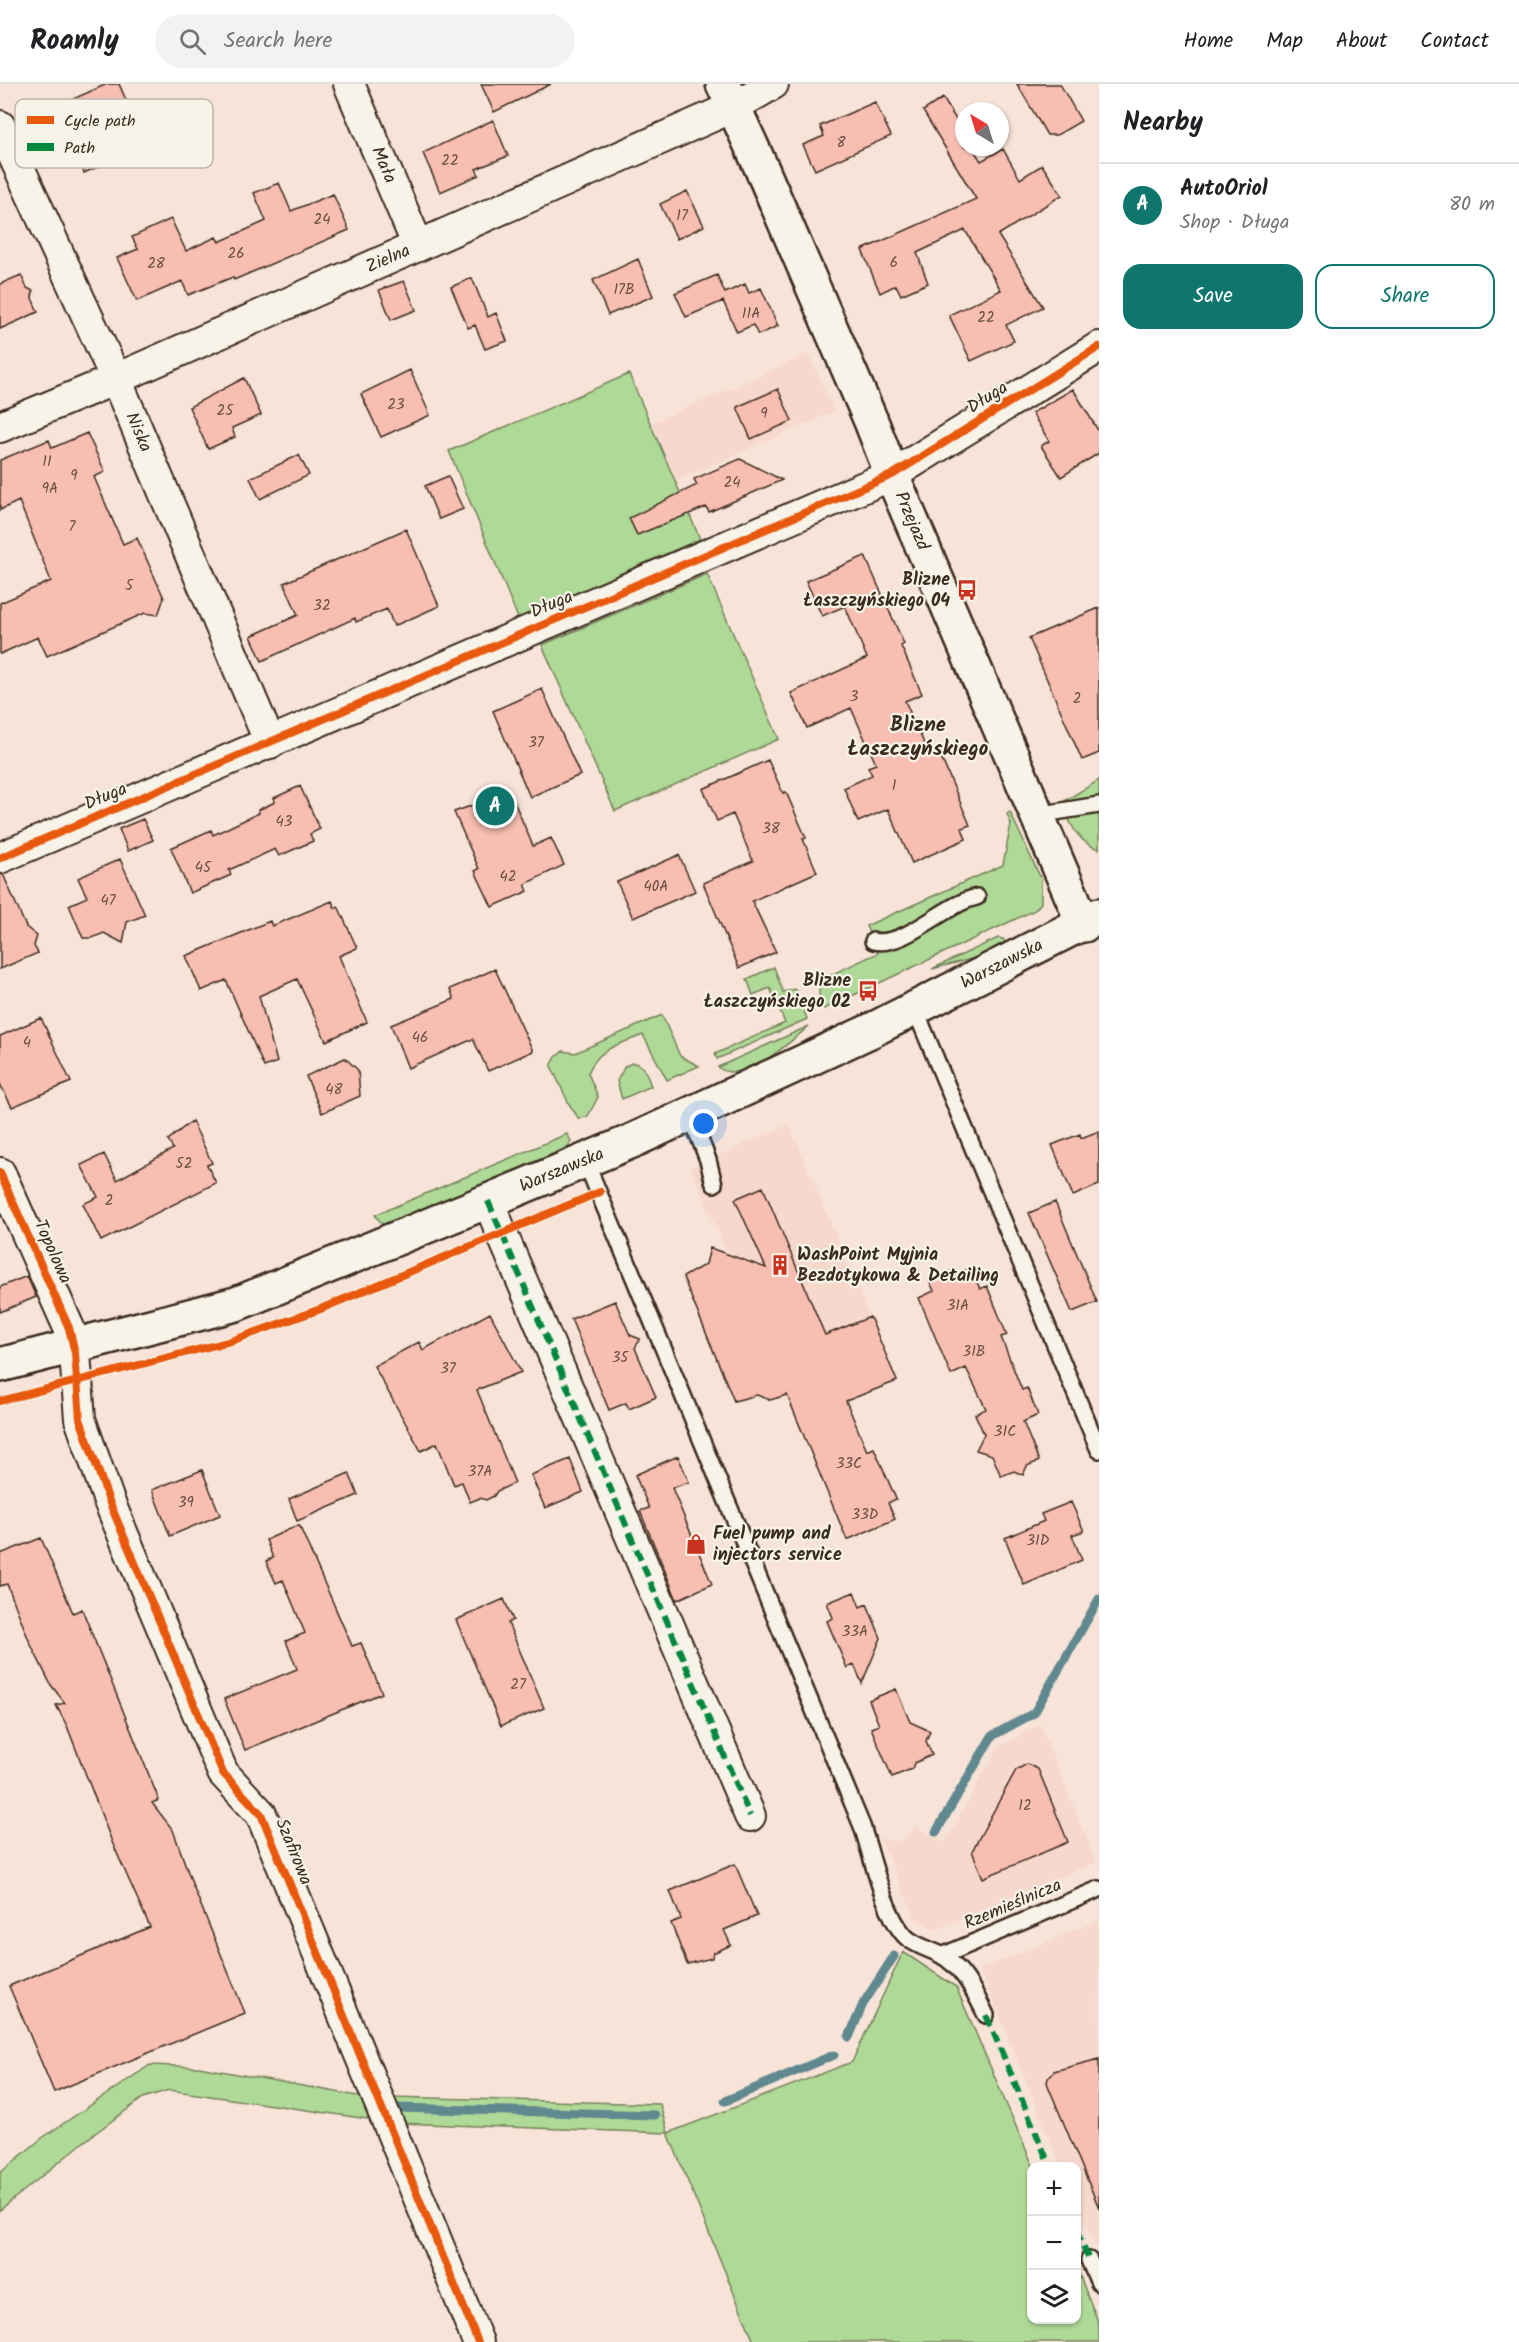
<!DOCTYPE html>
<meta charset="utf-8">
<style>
:root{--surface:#fff;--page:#f2f2f2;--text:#202124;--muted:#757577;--line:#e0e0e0;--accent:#0f766e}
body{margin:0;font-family:Kalam,sans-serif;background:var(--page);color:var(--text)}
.controls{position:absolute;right:18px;bottom:18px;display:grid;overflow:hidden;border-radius:12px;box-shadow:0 2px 4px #0004}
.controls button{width:54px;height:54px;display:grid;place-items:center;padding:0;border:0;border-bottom:2px solid var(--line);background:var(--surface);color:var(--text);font:30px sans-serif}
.compass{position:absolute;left:955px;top:18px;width:54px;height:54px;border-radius:50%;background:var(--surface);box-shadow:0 2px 4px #0004;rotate:322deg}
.you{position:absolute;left:704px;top:1040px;width:21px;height:21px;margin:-15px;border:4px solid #fff;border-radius:50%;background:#1a73e8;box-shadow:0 0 0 9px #1a73e833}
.badge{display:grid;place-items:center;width:39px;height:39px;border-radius:50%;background:var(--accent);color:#fff;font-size:20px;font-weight:700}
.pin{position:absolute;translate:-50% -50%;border:3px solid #fff;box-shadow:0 2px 6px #0006}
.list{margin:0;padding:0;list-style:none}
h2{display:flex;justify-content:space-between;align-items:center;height:78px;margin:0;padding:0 24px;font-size:26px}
h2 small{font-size:20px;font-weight:400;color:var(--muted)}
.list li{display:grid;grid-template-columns:39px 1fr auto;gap:18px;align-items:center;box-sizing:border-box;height:84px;padding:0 24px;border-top:2px solid var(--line)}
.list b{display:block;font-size:22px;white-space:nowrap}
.list p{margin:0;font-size:20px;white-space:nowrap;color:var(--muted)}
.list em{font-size:20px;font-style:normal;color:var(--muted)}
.actions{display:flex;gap:12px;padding:18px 24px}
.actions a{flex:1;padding:14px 0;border:2px solid var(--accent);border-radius:18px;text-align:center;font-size:21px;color:var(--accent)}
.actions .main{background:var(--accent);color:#fff}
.icon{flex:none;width:33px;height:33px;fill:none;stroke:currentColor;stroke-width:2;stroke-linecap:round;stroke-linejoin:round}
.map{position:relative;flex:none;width:1099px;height:2258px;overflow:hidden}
header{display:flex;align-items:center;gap:36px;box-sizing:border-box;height:84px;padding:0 30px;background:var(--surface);border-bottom:2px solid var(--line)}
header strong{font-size:28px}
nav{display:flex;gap:33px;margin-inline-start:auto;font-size:21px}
.search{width:420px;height:54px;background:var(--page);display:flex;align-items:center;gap:15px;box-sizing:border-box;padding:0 21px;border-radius:33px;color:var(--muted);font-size:22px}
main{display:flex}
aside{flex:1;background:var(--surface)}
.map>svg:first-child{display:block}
.built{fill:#f7d8cc}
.green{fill:#afd996;stroke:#75825a;stroke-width:1.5}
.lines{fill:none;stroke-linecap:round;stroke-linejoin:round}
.stream{stroke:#61888f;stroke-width:9}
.building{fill:#f8beb1;stroke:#3b2a1e;stroke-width:1.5}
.service-casing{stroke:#3b2a1e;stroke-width:20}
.minor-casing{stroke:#3b2a1e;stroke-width:34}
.tertiary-casing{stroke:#3b2a1e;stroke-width:38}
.secondary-casing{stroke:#3b2a1e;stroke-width:38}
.service{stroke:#f7f3e8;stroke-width:15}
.minor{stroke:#f7f3e8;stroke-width:30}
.tertiary{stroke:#f7f3e8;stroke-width:33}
.secondary{stroke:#f7f3e8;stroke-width:33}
.quiet{stroke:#00873e;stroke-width:6;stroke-dasharray:12 6;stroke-linecap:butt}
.cycleway-casing{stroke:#f7f3e8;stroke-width:11}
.cycleway{stroke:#e8590c;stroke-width:8}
.labels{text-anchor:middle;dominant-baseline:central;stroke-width:4.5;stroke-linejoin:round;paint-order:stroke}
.number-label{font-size:15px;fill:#6a4f43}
.street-label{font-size:18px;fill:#3b2a1e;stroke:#f7f3e8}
.poi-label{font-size:18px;font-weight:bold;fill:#3b2a1e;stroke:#f7f3e8;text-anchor:end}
.quarter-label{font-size:21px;font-weight:bold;fill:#3b2a1e;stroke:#f7f3e8}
.key{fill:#f7f3e8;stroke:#bfb7ab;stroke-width:1.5}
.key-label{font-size:16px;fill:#3b2a1e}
</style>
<header>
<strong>Roamly</strong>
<div class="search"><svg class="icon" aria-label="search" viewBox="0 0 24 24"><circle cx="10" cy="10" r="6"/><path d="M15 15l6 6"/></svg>Search here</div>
<nav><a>Home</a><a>Map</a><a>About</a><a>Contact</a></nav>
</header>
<main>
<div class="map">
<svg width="1099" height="2258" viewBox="0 0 1099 2258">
<rect width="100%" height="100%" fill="#f7e3d8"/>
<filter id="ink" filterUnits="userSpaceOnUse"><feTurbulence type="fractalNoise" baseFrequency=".0167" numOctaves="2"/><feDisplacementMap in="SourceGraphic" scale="12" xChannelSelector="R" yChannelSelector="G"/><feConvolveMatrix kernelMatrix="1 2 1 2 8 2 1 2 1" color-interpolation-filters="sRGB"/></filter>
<g filter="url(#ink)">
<path class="built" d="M809 270 834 327 676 397 652 339Z
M789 1040 897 1297 798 1335 691 1084Z
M1040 1640 1096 1778 936 1846 915 1834 881 1756 903 1757 915 1743 945 1759 998 1663Z
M1099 1836V2160L1095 2162 1077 2119 1076 2082H1061L980 1886Z"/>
<path class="green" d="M629 290 700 455 518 534 449 367Z
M707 490 779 655 615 727 542 561Z
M1099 696V765C1077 759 1070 738 1061 719Z
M1010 728 1041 795V819L1035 826 824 925C818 912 816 904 826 893L878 869 866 842 1003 781 1011 740 1007 730Z
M998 854 1003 855 1006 859 979 873 932 885Z
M774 883 783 908 794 905 797 908 807 935 717 975 715 970 785 939 770 904 753 911 747 895Z
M662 931 680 972 699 982 667 996 643 951C619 961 600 962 588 989L598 1013 588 1032 579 1035 569 1020 551 982 556 973 563 967 575 969Z
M809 942C790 958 742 1003 718 983Z
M632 979C645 979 647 992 651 1002L622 1015 617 997 625 982Z
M567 1050 571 1057 568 1063 388 1143 382 1140 375 1131Z
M903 1868 956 1903 1033 2082 1032 2236H1076L1077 2185 1099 2240V2258H754L668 2049 398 2039 392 2013 660 2020 668 2049 852 1978Z
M150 1981 199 1983 363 2013 375 2036 169 2006 143 2014 90 2053 0 2126V2089L42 2054Z"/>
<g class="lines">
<path class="stream" d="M936 1748 992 1652 1034 1629 1099 1515
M849 1953 863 1920 894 1872
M725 2017 834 1971
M398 2024 655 2031"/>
</g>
<path class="building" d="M107 0H119L138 43 128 46 137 66 84 89 76 70 65 74 53 47 64 42 57 25 74 17 73 15Z
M481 0H551L494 28Z
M1017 0H1060L1081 37 1057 51H1047Z
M943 14 964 49V63H972L981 77 1003 65 1020 95 1042 81 1062 111 998 151 1043 223 1006 241 1014 257 971 277 949 231 1001 206 965 146 917 169 928 199 901 211 896 201 880 209 862 166 976 115 923 27Z
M875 18 891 52 815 86 803 61 824 52 820 42Z
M493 36 508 72 476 85 479 91 440 108 423 69Z
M279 99 291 127 333 110 349 146 234 196 233 193 188 211 182 197 137 217 117 174 138 165 132 153 171 135 186 167 216 153 219 158 266 137 254 109Z
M687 107 704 142 677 155 660 120Z
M638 175 653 212 608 231 593 196Z
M21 191 27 204 33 207 32 214 38 228 0 245V200Z
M717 191 725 209 745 200 749 209 761 204 778 242 758 251 753 241 737 248 723 217 686 233 675 209Z
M472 194 488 233 496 229 507 257 485 265 475 241 468 244 451 203Z
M404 197 416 226 391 236 379 206Z
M410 286 430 331 381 353 361 310Z
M244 294 261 331 232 344 235 353 208 365 189 323Z
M778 305 792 337 751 355 737 323Z
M1073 305 1099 348V369L1061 393 1041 362 1049 357 1032 329Z
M87 349 105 388 94 393 123 460 137 454 164 514 158 531 145 529 47 572 38 553 0 570V519L51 497 19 417 0 426V376L49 356 52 364Z
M299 371 309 391 260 415 250 394Z
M740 375 782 396 709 428 706 423 637 451 629 434 697 401 694 395Z
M448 392 463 425 439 435 425 402Z
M406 445 439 522 394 542 387 525 356 538 355 534 262 577 251 552 298 531 284 499Z
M865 472 904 560 901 562 922 610 905 617 928 668 937 664 970 741 962 744 966 755 912 779 888 725 858 738 844 704 872 691 868 683 876 680 851 624 807 644 791 609 867 574 845 522 822 532 806 497Z
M1099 524V669L1082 676 1029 554Z
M542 605 580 691 530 713 493 627Z
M768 676 783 709 786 708 806 754 803 755 817 788 752 817 776 868 739 884 703 799 753 777 733 730 717 737 703 705Z
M300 702 320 745 310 750 313 757 279 772 275 765 229 786 231 791 190 809 171 764 211 746 213 751 259 729 258 726 275 718 274 714Z
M510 708 533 762 551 754 564 781 525 800 528 807 492 823 475 787 479 785 454 728Z
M143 735 153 756 128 767 119 745Z
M679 771 695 807 633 834 617 798Z
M120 775 145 831 127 838 123 859 104 849 92 854H83L69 821 87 813 78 794Z
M3 790 26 843 37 852 34 862 38 869 0 885V791Z
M332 817 335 824 338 822 357 864 339 872 367 938 326 957 297 895 259 912 277 978 264 983 226 896 201 907 186 872 270 837 272 842Z
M495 885 533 967 488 987 473 955 408 984 391 941 454 915 450 905Z
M41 934 71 998 12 1023 0 1000V952Z
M345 974 358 986 360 1012 322 1029 306 992Z
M192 1037 212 1079 207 1081 216 1099 101 1157 83 1120 98 1113 81 1081 104 1070 117 1096 173 1065 168 1056Z
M1099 1047V1101L1073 1112 1052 1061 1080 1050 1081 1054Z
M763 1103 825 1251 870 1233 897 1297 846 1317 867 1367 874 1364 896 1415 888 1419 895 1435 847 1456 787 1311 770 1316 757 1311 734 1317 683 1193 706 1180 710 1164 766 1184 735 1115Z
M1055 1118 1097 1218 1072 1228 1029 1129Z
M971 1184 980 1205 987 1202 1007 1251 1001 1253 1022 1306 1027 1304 1038 1331 1023 1338 1039 1377 1027 1382 1023 1391 1014 1387 1001 1392 992 1371 976 1366 984 1350 975 1330 986 1325 966 1284 951 1291 919 1214 934 1207 929 1196 952 1187 954 1191Z
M27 1192 36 1213 0 1228V1203Z
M615 1217 630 1251 640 1255 635 1264 656 1313 629 1325 626 1319 609 1326 571 1235Z
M490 1229 521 1288 477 1306 515 1399 497 1407 494 1412 486 1416 480 1414 470 1418 462 1398 454 1401 437 1359 421 1367 374 1282 419 1258 423 1266Z
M678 1372 689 1398 672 1404 712 1500 677 1516 640 1427 649 1424 635 1391Z
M570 1375 583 1408 545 1424 531 1391Z
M202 1386 220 1431 170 1452 152 1406Z
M349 1389 358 1411 297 1437 289 1415Z
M1071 1418 1084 1447 1072 1451 1082 1476 1024 1501 1005 1454 1044 1437 1041 1430Z
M299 1441 352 1562 361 1559 382 1609 245 1666 224 1615 297 1585 286 1557 305 1549 283 1496 276 1499 266 1477 273 1474 266 1456Z
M41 1454 73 1529 82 1525 159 1716 152 1719 173 1746 193 1802 245 1929 54 2008 9 1902 150 1843 112 1758 67 1642 56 1621 65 1619 51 1601 30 1559 7 1500 0 1502V1470Z
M854 1508 860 1523 867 1520 881 1554 862 1599 854 1581 847 1584 827 1537 833 1534 827 1519Z
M504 1515 513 1536 508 1539 544 1624 501 1642 456 1536Z
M896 1605 910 1638 930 1647 926 1657 932 1671 914 1679 912 1685 892 1693 871 1644 879 1641 869 1616Z
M1027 1680 1038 1685 1068 1758 983 1794 972 1767 1016 1686Z
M735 1780 757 1832 724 1846 731 1861 713 1869 712 1874 687 1880 671 1839 681 1835 670 1807Z
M1099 1975V2124L1047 1999 1048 1994 1054 1987Z"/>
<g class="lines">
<g class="service-casing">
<path id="service" d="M1037 731 1099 721
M873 857C905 864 944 820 977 813
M915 925 1099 1366
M690 1030 708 1076 714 1100
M585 1076 862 1742C872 1772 884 1831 906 1853 914 1861 929 1865 939 1870 963 1883 974 1907 986 1931
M942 1872 1099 1805
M1089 2176 1099 2199"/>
</g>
<g class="minor-casing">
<g id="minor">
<path id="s1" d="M349 0 418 162"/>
<path id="s2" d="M0 42 116 295 270 659"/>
<path id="s3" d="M0 343 116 295 733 23 773 0"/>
<path d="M0 774 892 391 1099 263"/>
<path d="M0 1089 69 1244 75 1269 80 1335 109 1417 223 1689 261 1730 478 2258"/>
<path d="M488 1117 750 1732"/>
</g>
</g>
<g class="tertiary-casing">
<g id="tertiary">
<path id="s4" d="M723 0 761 83 871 337 892 391 1084 841"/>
</g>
</g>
<g class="secondary-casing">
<g id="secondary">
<path id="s5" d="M0 1281 236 1220 488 1117 632 1057 870 947 1099 831"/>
</g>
</g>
<use href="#service" class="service"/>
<use href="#minor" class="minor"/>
<use href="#tertiary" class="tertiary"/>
<use href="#secondary" class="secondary"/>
<path class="quiet" d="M488 1117 750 1732
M986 1931 1050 2082
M1076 2146 1089 2176"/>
<g class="cycleway-casing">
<path id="cycleway" d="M0 774 892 391 1099 263
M0 1089 69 1244 75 1269 80 1335 109 1417 223 1689 261 1730 478 2258
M0 1317 231 1257 318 1226 600 1108"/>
</g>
<use href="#cycleway" class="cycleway"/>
</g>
</g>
<defs>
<g id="bus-bare" transform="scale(1.62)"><path d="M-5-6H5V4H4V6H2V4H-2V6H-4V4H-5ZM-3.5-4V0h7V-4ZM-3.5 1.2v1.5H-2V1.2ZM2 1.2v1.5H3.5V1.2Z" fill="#c8321e" stroke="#f7f3e8" stroke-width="2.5" paint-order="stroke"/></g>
<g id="building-bare" transform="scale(1.62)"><path d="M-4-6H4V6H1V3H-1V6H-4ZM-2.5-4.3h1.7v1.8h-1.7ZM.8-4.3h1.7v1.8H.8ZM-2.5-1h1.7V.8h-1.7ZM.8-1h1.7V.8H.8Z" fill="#c8321e" stroke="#f7f3e8" stroke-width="2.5" paint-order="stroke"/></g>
<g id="shop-bare" transform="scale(1.62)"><path d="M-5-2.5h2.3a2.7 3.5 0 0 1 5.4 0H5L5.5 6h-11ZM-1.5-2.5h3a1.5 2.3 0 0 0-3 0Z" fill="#c8321e" stroke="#f7f3e8" stroke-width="2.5" paint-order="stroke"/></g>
</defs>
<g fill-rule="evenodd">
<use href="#bus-bare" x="967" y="506"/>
<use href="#bus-bare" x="868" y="907"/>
<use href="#building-bare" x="780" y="1181"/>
<use href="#shop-bare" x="696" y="1460"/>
</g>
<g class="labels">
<g class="number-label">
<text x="841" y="59">8</text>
<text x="450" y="77">22</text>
<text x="682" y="132">17</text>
<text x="322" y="136">24</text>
<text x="236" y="170">26</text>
<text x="894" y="179">6</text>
<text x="156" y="180">28</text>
<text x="624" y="206">17B</text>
<text x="751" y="230">11A</text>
<text x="986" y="234">22</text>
<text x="396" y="321">23</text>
<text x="225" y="327">25</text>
<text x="764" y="330">9</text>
<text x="47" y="378">11</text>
<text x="74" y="392">9</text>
<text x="732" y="399">24</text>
<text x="50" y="405">9A</text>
<text x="72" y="443">7</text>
<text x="129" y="502">5</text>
<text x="322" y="522">32</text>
<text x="854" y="613">3</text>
<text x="1077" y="615">2</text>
<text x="536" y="659">37</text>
<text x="894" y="702">1</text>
<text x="284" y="738">43</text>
<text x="771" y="745">38</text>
<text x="203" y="784">45</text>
<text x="508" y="793">42</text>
<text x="656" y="803">40A</text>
<text x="108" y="817">47</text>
<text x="420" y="954">46</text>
<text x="27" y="959">4</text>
<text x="334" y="1006">48</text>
<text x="184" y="1080">52</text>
<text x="109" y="1117">2</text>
<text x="958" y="1222">31A</text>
<text x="974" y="1268">31B</text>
<text x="620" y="1274">35</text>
<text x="448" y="1285">37</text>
<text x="1005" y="1348">31C</text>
<text x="849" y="1380">33C</text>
<text x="480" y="1388">37A</text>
<text x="186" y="1419">39</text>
<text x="865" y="1431">33D</text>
<text x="1038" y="1457">31D</text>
<text x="855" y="1548">33A</text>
<text x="518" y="1601">27</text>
<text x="1025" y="1722">12</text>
</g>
<g class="street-label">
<text stroke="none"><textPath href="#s1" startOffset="88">Mała</textPath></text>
<text stroke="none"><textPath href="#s3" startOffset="423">Zielna</textPath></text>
<text transform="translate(988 314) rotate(-32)">Długa</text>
<text stroke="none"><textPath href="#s2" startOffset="336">Niska</textPath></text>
<text stroke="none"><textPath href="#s4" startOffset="476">Przejazd</textPath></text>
<text transform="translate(552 521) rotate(-23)">Długa</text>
<text transform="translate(106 713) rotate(-23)">Długa</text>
<text stroke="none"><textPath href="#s5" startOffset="1082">Warszawska</textPath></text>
<text stroke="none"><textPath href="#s5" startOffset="596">Warszawska</textPath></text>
<text transform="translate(52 1168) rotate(66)">Topolowa</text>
<text transform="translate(293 1768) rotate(68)">Szafirowa</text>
<text transform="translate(1013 1821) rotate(-23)">Rzemieślnicza</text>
</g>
<g class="poi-label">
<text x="950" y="496">Blizne<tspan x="950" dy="21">Łaszczyńskiego 04</tspan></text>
<text x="851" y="897">Blizne<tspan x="851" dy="21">Łaszczyńskiego 02</tspan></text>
<text x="797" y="1171" text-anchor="start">WashPoint Myjnia<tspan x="797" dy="21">Bezdotykowa &amp; Detailing</tspan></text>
<text x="713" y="1450" text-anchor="start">Fuel pump and<tspan x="713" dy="21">injectors service</tspan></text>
</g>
<g class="quarter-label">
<text x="918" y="641">Blizne<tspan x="918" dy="24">Łaszczyńskiego</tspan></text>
</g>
</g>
<rect x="15" y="15" width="198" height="69" rx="9" class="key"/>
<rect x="27" y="32" width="27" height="8" fill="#e8590c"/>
<rect x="27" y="59" width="27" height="8" fill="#00873e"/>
<g class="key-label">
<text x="64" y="42">Cycle path</text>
<text x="64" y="69">Path</text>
</g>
</svg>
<div class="controls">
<button>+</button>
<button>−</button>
<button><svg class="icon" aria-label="layers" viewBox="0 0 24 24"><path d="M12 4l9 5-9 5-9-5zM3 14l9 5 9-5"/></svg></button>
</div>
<svg class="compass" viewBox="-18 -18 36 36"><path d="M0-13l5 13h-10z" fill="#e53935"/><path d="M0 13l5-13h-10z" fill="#757577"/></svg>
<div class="you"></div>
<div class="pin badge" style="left:495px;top:722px">A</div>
</div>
<aside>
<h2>Nearby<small></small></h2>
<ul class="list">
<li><span class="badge">A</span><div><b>AutoOriol</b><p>Shop · Długa</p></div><em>80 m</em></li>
</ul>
<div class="actions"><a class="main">Save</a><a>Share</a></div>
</aside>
</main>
